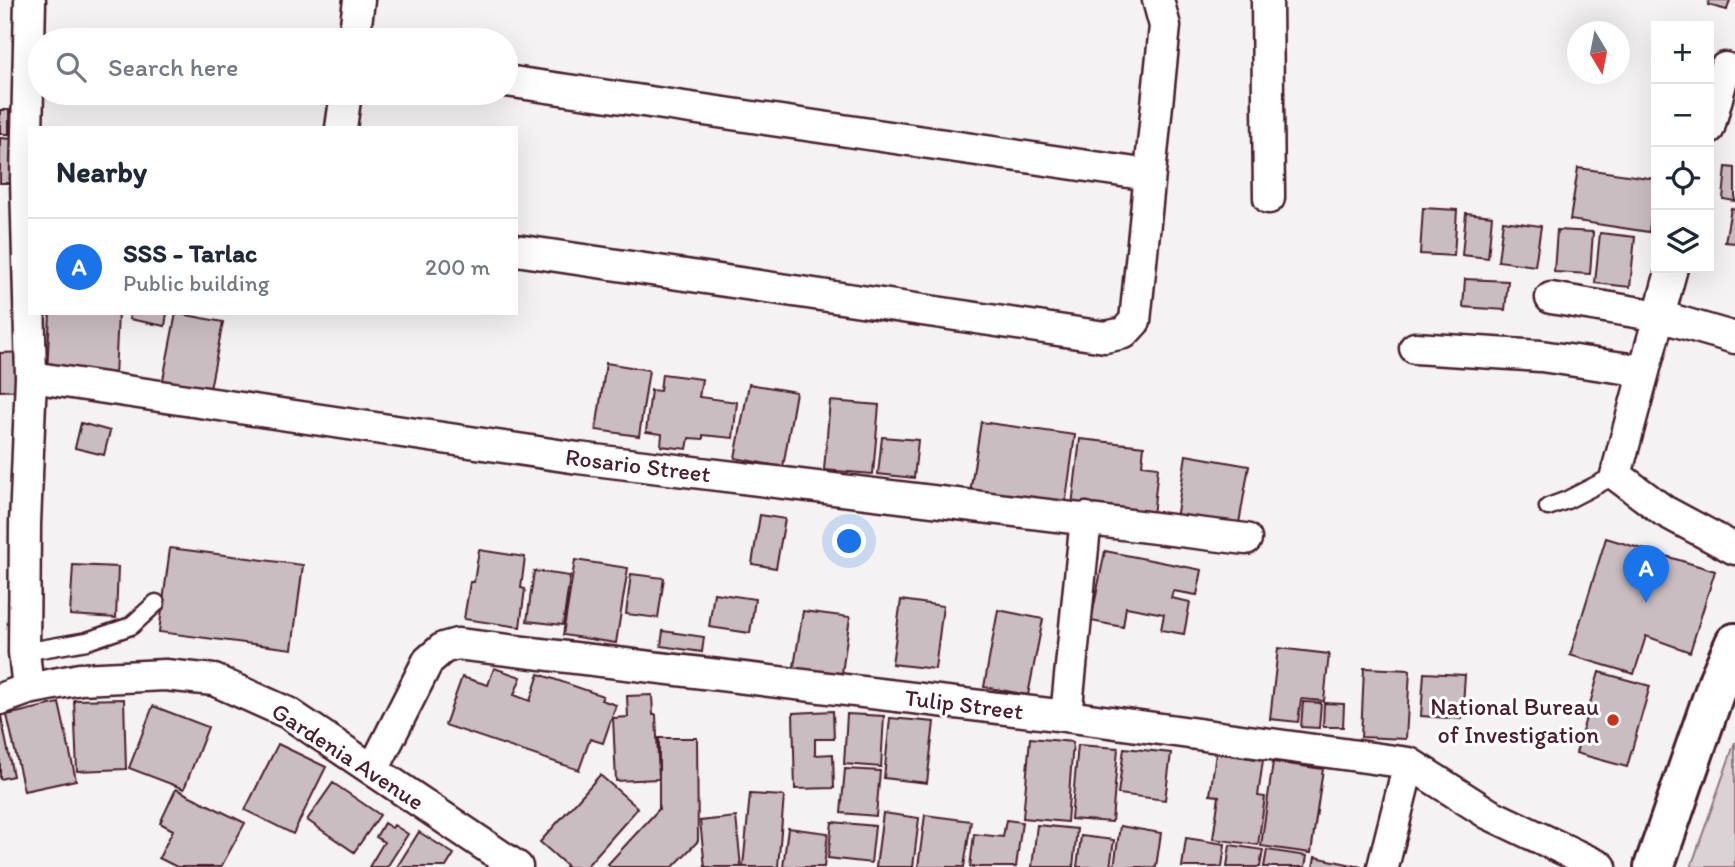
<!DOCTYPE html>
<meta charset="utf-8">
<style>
:root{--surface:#fff;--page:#f2f2f3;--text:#1f2937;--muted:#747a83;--line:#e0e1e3;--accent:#1a73e8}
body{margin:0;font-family:Itim,sans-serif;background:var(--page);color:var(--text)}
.controls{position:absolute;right:21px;top:21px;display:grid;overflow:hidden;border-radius:0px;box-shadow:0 7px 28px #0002}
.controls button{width:63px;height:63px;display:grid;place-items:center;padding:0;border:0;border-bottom:2px solid var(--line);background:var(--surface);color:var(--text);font:35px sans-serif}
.compass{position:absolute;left:1567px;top:21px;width:63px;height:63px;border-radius:50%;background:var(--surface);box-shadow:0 7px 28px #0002;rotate:170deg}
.you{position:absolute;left:850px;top:542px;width:24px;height:24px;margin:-18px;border:5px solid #fff;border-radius:50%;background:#1a73e8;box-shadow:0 0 0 10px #1a73e833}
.badge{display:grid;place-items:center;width:46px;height:46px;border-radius:50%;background:var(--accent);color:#fff;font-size:23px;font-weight:700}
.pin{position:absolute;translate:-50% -58px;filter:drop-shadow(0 2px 4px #0008)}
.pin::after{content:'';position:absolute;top:37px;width:24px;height:21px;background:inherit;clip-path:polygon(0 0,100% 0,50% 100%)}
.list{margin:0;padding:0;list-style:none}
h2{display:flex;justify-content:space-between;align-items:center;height:91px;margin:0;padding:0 28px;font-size:30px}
h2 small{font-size:23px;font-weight:400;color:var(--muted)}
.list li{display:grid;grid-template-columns:46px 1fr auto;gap:21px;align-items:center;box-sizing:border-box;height:98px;padding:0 28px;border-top:2px solid var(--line)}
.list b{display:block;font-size:26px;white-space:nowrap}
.list p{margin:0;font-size:23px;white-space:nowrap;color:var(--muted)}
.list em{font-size:23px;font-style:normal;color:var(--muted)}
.icon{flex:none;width:38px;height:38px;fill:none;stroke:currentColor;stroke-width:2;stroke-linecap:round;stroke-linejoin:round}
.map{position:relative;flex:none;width:1735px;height:867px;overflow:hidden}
.search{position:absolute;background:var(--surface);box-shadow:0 7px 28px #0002;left:28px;top:28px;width:490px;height:77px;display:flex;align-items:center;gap:18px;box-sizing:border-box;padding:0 24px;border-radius:38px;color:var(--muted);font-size:26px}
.panel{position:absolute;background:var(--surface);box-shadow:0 7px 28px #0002;left:28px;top:126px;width:490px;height:189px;border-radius:0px}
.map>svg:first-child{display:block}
.green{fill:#dbd2d5;stroke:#927880;stroke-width:2}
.building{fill:#cabdc1;stroke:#4a1f2b;stroke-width:2}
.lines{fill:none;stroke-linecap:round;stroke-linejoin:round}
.lane-casing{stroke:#4a1f2b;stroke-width:21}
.street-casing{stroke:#4a1f2b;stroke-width:35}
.secondary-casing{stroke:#4a1f2b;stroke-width:44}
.lane{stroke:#fff;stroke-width:16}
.street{stroke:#fff;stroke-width:30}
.secondary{stroke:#fff;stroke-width:38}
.poi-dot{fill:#c8321e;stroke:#fff;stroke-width:2.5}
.labels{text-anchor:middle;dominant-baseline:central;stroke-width:6;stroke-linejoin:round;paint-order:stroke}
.street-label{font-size:24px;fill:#4a1f2b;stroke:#fff}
.poi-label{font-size:24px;fill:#4a1f2b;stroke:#fff;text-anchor:end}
</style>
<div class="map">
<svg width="1735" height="867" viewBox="0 0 1735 867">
<rect width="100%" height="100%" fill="#f4f2f2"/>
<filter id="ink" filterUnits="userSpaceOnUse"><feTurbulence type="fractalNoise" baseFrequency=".0143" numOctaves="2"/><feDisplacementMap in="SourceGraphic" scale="14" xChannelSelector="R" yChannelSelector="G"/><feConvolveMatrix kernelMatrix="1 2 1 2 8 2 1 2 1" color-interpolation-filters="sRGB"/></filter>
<g filter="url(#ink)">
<path class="green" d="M1735 742V867H1691Z"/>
<path class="building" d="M1709 0H1730L1727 10 1708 5Z
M0 110H9V134H0Z
M0 138 12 139 10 183H0Z
M1726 167 1735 168V201L1723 199Z
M1578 168 1656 179 1649 232 1570 220Z
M1423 208 1457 210 1454 256 1420 254Z
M1731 208 1735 209V243L1725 242Z
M1466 213 1492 216 1488 258 1462 255Z
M1503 221 1541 226 1535 266 1498 261Z
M1557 230 1593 232 1590 274 1554 272Z
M1600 233 1635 237 1630 287 1595 283Z
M1465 279 1508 281 1505 310 1463 307Z
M50 313H118L115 377 47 373Z
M130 313H167L165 326 129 319Z
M176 313 223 322 209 394 162 385Z
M28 352 29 390 0 391V353Z
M606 363 649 370 639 436 596 430Z
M662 374 702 379 699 397 737 402 733 438 703 435V439L689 438 687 449 661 446 662 434 646 432 651 390 660 391Z
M749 384 796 392 783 467 735 458Z
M830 401 879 405 873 474 824 470Z
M981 422 1075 435 1065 507 970 493Z
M81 423 110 431 104 455 75 448Z
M882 437 918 440 914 478 878 474Z
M1080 439 1144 446 1142 465 1158 467 1153 516 1072 506Z
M1186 455 1249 466 1238 529 1176 519Z
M760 515 785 519 776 568 752 564Z
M1606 538 1715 571 1690 652 1646 636 1634 674 1570 655Z
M170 548 303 565 292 649 159 632Z
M479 550 525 557 521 588 525 589 520 627 464 619 470 582H474Z
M1105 551 1202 570 1197 595 1173 591 1171 598 1190 602 1184 634 1161 630 1164 614 1126 607 1123 627 1091 621Z
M575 560 628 568 616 643 563 635Z
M73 565 118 567 116 618 70 615Z
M534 571 570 576 563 625 527 621Z
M631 574 664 578 658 618 626 614Z
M714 593 755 599 750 633 709 627Z
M901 600 943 606 935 669 892 664Z
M998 610 1043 619 1028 695 984 687Z
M803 611 850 617 841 680 793 673Z
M663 631 704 637 702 652 661 646Z
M1278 648 1329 654 1324 701 1301 699 1298 722 1270 719Z
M494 668 521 677 514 695 530 701 539 674 603 696 601 700 616 705 603 743 590 739 579 770 445 725 462 677 488 685Z
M1364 668 1410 670 1406 739 1361 737Z
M1599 672 1650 686 1627 767 1576 753Z
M1424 673 1465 675 1462 719 1421 716Z
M652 695 653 715H656L659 779 616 781 613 718 628 717 627 696Z
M124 699 126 769 77 771 74 700Z
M1303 702 1321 703 1319 728 1301 727Z
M59 703 76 780 24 791 7 715Z
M1324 703 1344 704 1343 727H1323Z
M153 706 208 727 184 789 129 768Z
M833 711 834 739H815V755L833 754 834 788 795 789 793 713Z
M847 714 884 716 881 767 844 764Z
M1 716 13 776 0 779V717Z
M890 718 934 722 927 783 884 778Z
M659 738H697L698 841 673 867H611L608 864 659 809Z
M1030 738 1073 742 1067 822 1023 818Z
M278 744 326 767 293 834 245 810Z
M1078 745 1118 748 1112 822 1071 819Z
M1124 748 1171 753 1165 800 1118 794Z
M1216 753 1263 760 1258 796 1265 797 1258 845 1213 839 1219 796 1210 795Z
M1273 762 1323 769 1311 853 1261 846Z
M845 769 880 771 876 816 841 813Z
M600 775 638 808 586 867H565L566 865 540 842Z
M333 783 380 815 354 852 307 820Z
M176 789 245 823 221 867H177L159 858 173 830 160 823Z
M750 794 784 796 778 867H743Z
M883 813 919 818 913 867H876Z
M925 815 971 821 964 867H918Z
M736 817 741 867H705L700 821Z
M1006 820 1022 822 1016 867H970L974 834 1003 837Z
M832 822 875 826 871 863 828 858Z
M384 823 392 828 394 825 408 834 387 867H369L384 842 376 837Z
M1037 825 1077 829 1073 867H1032Z
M1120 826 1161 833 1156 867H1114Z
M788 828 828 833 824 867H783Z
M419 832 454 854 446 867H397Z
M1081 836 1114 840 1110 867H1077Z
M1186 838 1225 844 1222 867H1182Z
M1230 845 1263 850 1260 867H1227Z
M1267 850 1307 856 1305 867H1264Z
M1315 857 1362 867H1313Z"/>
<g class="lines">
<g class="lane-casing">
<path id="lane" d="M1548 507 1567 500 1616 475
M24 652 87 641 131 626 156 603"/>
</g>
<g class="street-casing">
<path id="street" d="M1267 0 1269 198
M354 40 359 0
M506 81 1149 175
M341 128 346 93
M1709 128 1725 68
M516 250 1105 337 1124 333 1135 321 1165 26 1158 0
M1672 268 1659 316 1735 338
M1551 298 1659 316 1616 475 1664 511 1735 549
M1415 348 1541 356 1644 371
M31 377 578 458 1246 539
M28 689 24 652 25 524 31 377 26 179 30 0
M0 699 28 689 80 679 165 675 214 680 288 713 517 867
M1066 716 1086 518
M373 770 428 661 443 648 457 644 1066 716 1409 763 1489 814 1601 867
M1383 867 1409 763"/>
</g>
<g class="secondary-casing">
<path id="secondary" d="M1654 867 1719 679 1735 643"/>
</g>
<use href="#lane" class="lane"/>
<use href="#street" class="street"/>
<use href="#secondary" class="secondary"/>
</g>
</g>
<circle class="poi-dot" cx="1613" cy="720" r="7"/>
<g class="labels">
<g class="street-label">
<text transform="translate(638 465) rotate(7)">Rosario Street</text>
<text transform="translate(964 704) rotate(7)">Tulip Street</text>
<text transform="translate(348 756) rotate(33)">Gardenia Avenue</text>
</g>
<g class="poi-label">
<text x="1599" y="706">National Bureau<tspan x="1599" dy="28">of Investigation</tspan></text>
</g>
</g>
</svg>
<div class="controls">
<button>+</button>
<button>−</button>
<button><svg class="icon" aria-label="locate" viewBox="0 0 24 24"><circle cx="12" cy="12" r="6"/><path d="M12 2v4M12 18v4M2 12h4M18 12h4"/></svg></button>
<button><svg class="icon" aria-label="layers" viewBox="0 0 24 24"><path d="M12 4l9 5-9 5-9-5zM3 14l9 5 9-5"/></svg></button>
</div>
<svg class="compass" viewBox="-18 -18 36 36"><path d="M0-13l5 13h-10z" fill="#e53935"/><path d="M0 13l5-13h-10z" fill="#747a83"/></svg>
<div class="you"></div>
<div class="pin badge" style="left:1646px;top:603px">A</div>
<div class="search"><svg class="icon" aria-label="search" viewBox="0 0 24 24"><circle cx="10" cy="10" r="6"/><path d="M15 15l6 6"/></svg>Search here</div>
<section class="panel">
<h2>Nearby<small></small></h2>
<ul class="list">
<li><span class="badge">A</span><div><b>SSS - Tarlac</b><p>Public building</p></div><em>200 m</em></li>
</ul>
</section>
</div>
